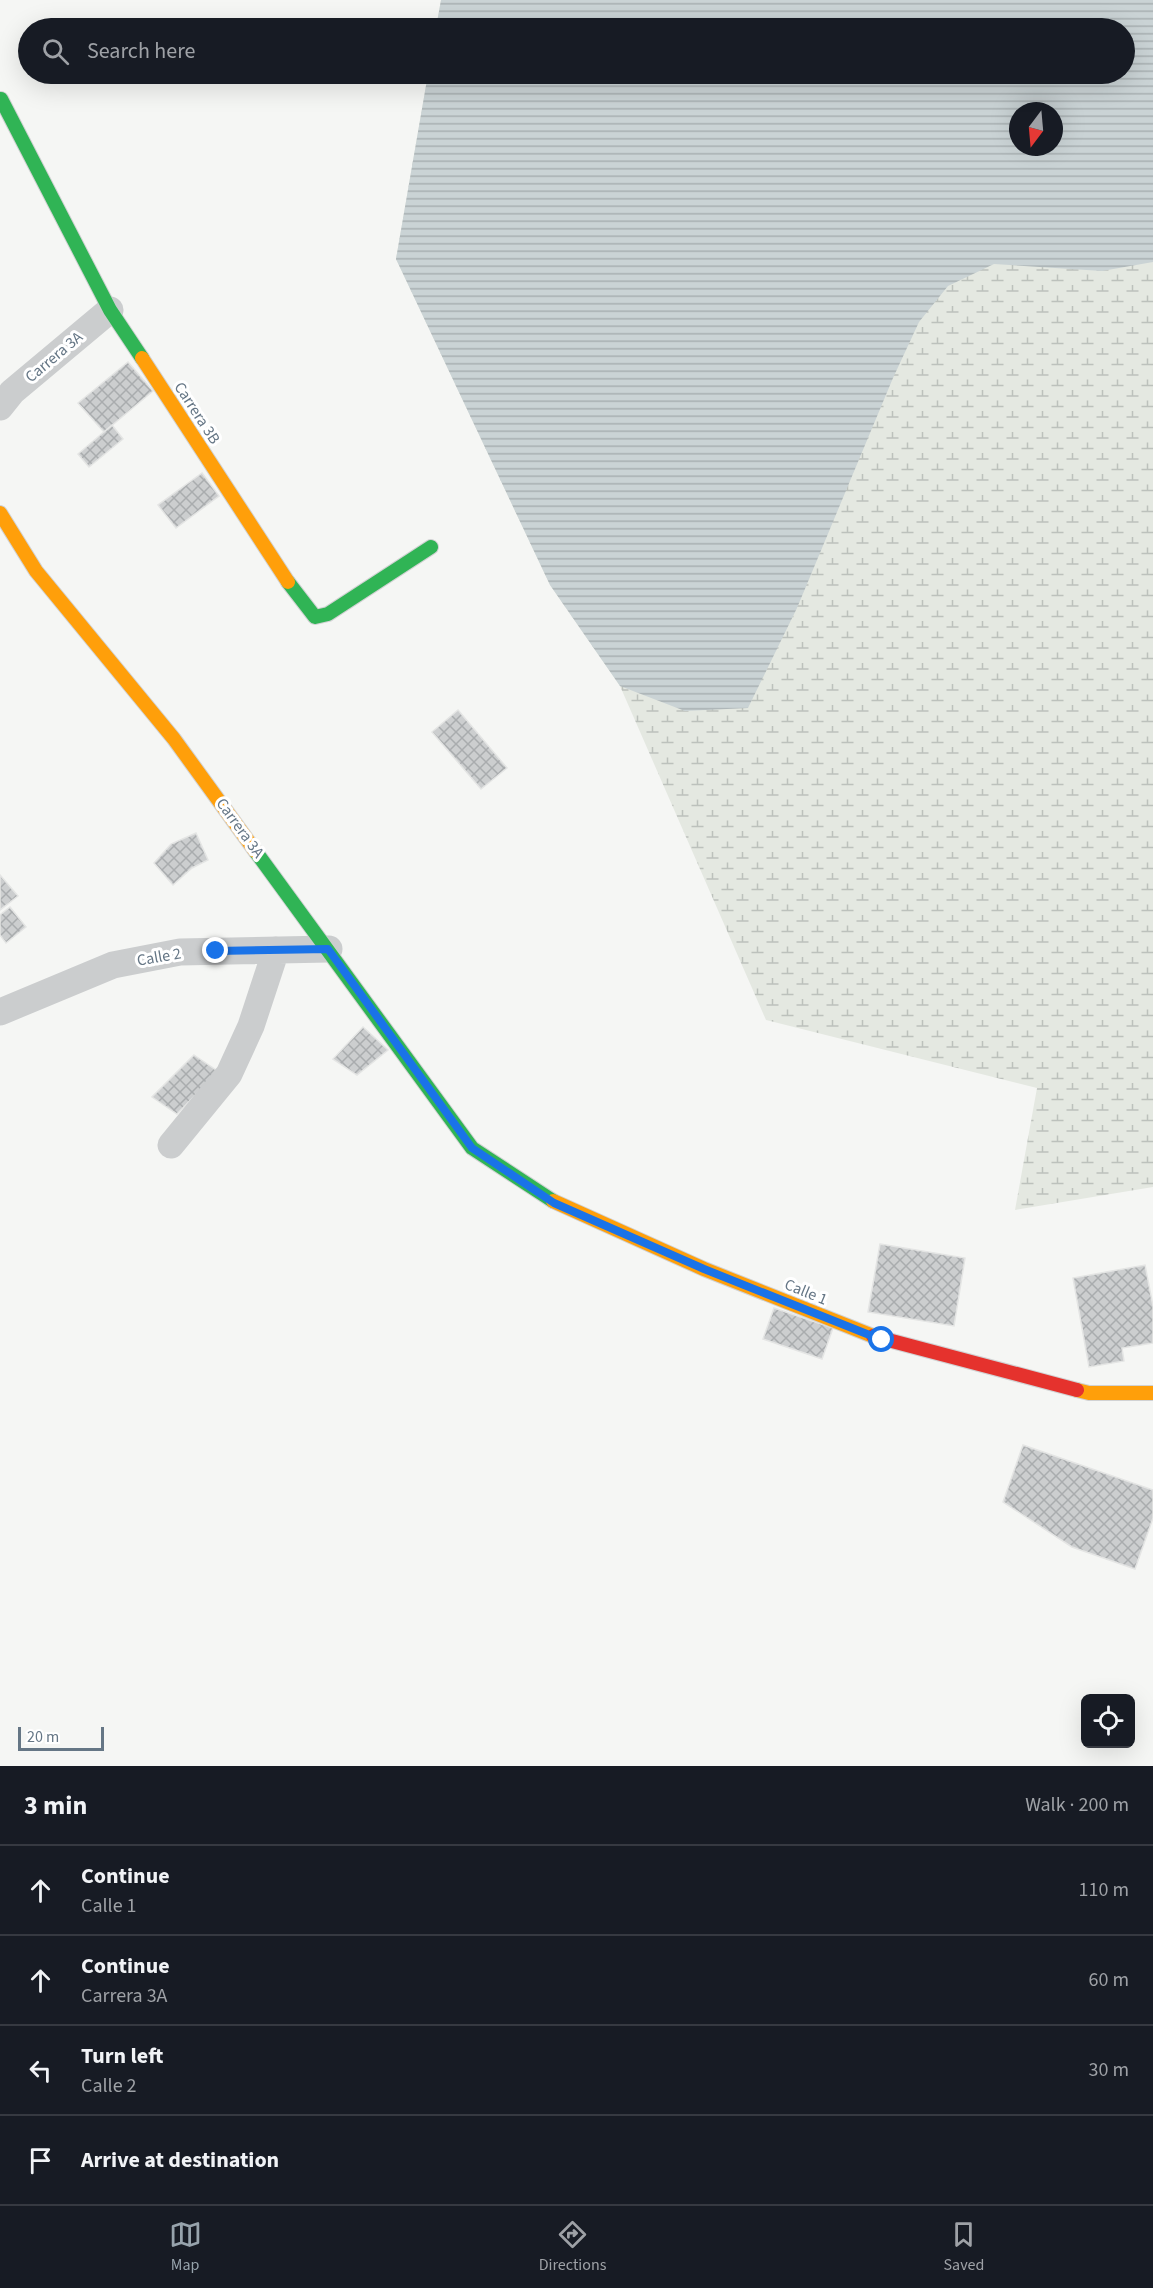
<!DOCTYPE html>
<meta charset="utf-8">
<style>
:root{--surface:#171b24;--page:#242831;--text:#f1f3f6;--muted:#9ea1a6;--line:#363941;--accent:#97a3ac}
body{margin:0;font-family:"Source Sans 3",sans-serif;background:var(--page);color:var(--text)}
.controls{position:absolute;right:18px;bottom:18px;display:grid;overflow:hidden;border-radius:9px;box-shadow:0 6px 24px #0002}
.controls button{width:54px;height:54px;display:grid;place-items:center;padding:0;border:0;border-bottom:2px solid var(--line);background:var(--surface);color:var(--text);font:30px sans-serif}
.compass{position:absolute;left:1009px;top:102px;width:54px;height:54px;border-radius:50%;background:var(--surface);box-shadow:0 6px 24px #0002;rotate:196deg}
.scale{position:absolute;left:18px;bottom:15px;width:86px;box-sizing:border-box;padding-left:6px;border:3px solid #657685;border-top:0;font-size:16px;line-height:21px;white-space:nowrap;color:#657685;-webkit-text-stroke:4px #fff;paint-order:stroke}
.stop{position:absolute;width:18px;height:18px;margin:-14px;border:4px solid #1a73e8;border-radius:50%;background:#fff}
.stop.end{background:#1a73e8;border-color:#fff;box-shadow:0 2px 6px #0008}
.list{margin:0;padding:0;list-style:none}
h2{display:flex;justify-content:space-between;align-items:center;height:78px;margin:0;padding:0 24px;font-size:26px}
h2 small{font-size:20px;font-weight:400;color:var(--muted)}
.list li{display:grid;grid-template-columns:39px 1fr auto;gap:18px;align-items:center;box-sizing:border-box;height:90px;padding:0 24px;border-top:2px solid var(--line)}
.list b{display:block;font-size:22px;white-space:nowrap}
.list p{margin:0;font-size:20px;white-space:nowrap;color:var(--muted)}
.list em{font-size:20px;font-style:normal;color:var(--muted)}
.icon{flex:none;width:33px;height:33px;fill:none;stroke:currentColor;stroke-width:2;stroke-linecap:round;stroke-linejoin:round}
.map{position:relative;flex:none;width:1153px;height:1766px;overflow:hidden}
.search{position:absolute;background:var(--surface);box-shadow:0 6px 24px #0002;left:18px;right:18px;top:18px;height:66px;display:flex;align-items:center;gap:15px;box-sizing:border-box;padding:0 21px;border-radius:33px;color:var(--muted);font-size:22px}
.sheet{height:438px;background:var(--surface)}
nav{display:flex;justify-content:space-around;align-items:center;box-sizing:border-box;height:84px;border-top:2px solid var(--line);background:var(--surface);font-size:16px;color:var(--muted)}
nav a{display:grid;justify-items:center;gap:3px}
nav .on{color:var(--accent)}
.map>svg:first-child{display:block}
.wetland{fill:url(#wetland-marsh);fill-rule:evenodd}
.water{fill:url(#water-rules);fill-rule:evenodd}
.building{fill:url(#building-cross-hatch);stroke:#e4e5e4;stroke-width:1.5}
.lines{fill:none;stroke-linecap:round;stroke-linejoin:round}
.fast-casing{stroke:#d1d2d3;stroke-width:16}
.slow-casing{stroke:#d1d2d3;stroke-width:16}
.jam-casing{stroke:#d1d2d3;stroke-width:16}
.street{stroke:#cbcdce;stroke-width:27}
.fast{stroke:#30b455;stroke-width:14}
.slow{stroke:#ff9f0a;stroke-width:14}
.jam{stroke:#e5322d;stroke-width:14}
.route{stroke:#1a73e8;stroke-width:8}
.labels{text-anchor:middle;dominant-baseline:central;stroke-width:6;stroke-linejoin:round;paint-order:stroke}
.street-label{font-size:16px;fill:#657685;stroke:#fff}
</style>
<div class="map">
<svg width="1153" height="1766" viewBox="0 0 1153 1766">
<defs>
<pattern id="wetland-marsh" width="20" height="14" patternUnits="userSpaceOnUse" patternTransform="scale(1.5)"><rect width="20" height="14" fill="#e4e8e1"/><path d="M1 5h8M5 5V1M11 12h8M15 12V8" fill="none" stroke="#bcc1bc"/></pattern>
<pattern id="water-rules" width="6" height="5" patternUnits="userSpaceOnUse" patternTransform="scale(1.5)"><rect width="6" height="5" fill="#cad3d5"/><path d="M0 2.5h6" fill="none" stroke="#a8b0b2"/></pattern>
<pattern id="building-cross-hatch" width="8" height="8" patternUnits="userSpaceOnUse" patternTransform="scale(1.5)"><rect width="8" height="8" fill="#cccecf"/><path d="M0 0l8 8M0 8l8-8" fill="none" stroke="#a9acae"/></pattern>
</defs>
<rect width="100%" height="100%" fill="#f5f6f4"/>
<path class="wetland" d="M441 0H1153V1187L1015 1210 1037 1088 766 1020 620 686 550 585 396 259 428 74H1124V28H436ZM1018 111H1054V147H1018Z"/>
<path class="water" d="M441 0H1153V262L1102 271 994 264 948 286 919 322 893 378 797 608 748 708 685 711 620 686 550 585 396 259 428 74H1124V28H436ZM1018 111H1054V147H1018Z"/>
<path class="building" d="M128 362 153 391 104 432 78 403Z
M112 425 123 439 89 467 78 454Z
M202 473 219 496 176 528 158 505Z
M458 710 507 768 481 789 432 732Z
M196 833 208 860 192 868 173 885 154 863 171 844Z
M0 875 18 896 0 910Z
M10 907 26 927 6 943 0 935V915Z
M363 1027 388 1050 357 1075 333 1059Z
M194 1055 216 1070 211 1079 177 1114 152 1097Z
M880 1244 965 1258 954 1326 868 1312Z
M1145 1265 1153 1306V1343L1122 1348 1124 1361 1089 1367 1073 1278Z
M774 1308 833 1328 822 1359 763 1339Z
M1023 1445 1153 1490V1518L1135 1569 1072 1547 1003 1502Z"/>
<g class="lines">
<g class="fast-casing">
<path id="fast" d="M1 99 110 310 142 358
M288 582 315 617 328 614 431 547
M256 852 472 1148 553 1201"/>
</g>
<g class="slow-casing">
<path id="slow" d="M142 358 288 582
M0 513 36 571 174 739 256 852
M553 1201 704 1269 873 1336
M1077 1390 1089 1393H1153"/>
</g>
<g class="jam-casing">
<path id="jam" d="M873 1336 1077 1390"/>
</g>
<path class="street" d="M0 407 12 392 110 310
M0 1012 113 965 180 952 329 949
M171 1145 229 1074 251 1026 276 950"/>
<use href="#fast" class="fast"/>
<use href="#slow" class="slow"/>
<use href="#jam" class="jam"/>
</g>
<g class="lines">
<path class="route" d="M216 951 328 949 472 1148 554 1203 704 1269 882 1340"/>
</g>
<g class="labels">
<g class="street-label">
<text transform="translate(54 357) rotate(-40)">Carrera 3A</text>
<text transform="translate(197 413) rotate(57)">Carrera 3B</text>
<text transform="translate(240 828) rotate(54)">Carrera 3A</text>
<text transform="translate(159 957) rotate(-10)">Calle 2</text>
<text transform="translate(806 1292) rotate(22)">Calle 1</text>
</g>
</g>
</svg>
<div class="controls">
<button><svg class="icon" aria-label="locate" viewBox="0 0 24 24"><circle cx="12" cy="12" r="6"/><path d="M12 2v4M12 18v4M2 12h4M18 12h4"/></svg></button>
</div>
<svg class="compass" viewBox="-18 -18 36 36"><path d="M0-13l5 13h-10z" fill="#e53935"/><path d="M0 13l5-13h-10z" fill="#9ea1a6"/></svg>
<div class="scale">20 m</div>
<div class="stop" style="left:882px;top:1340px"></div>
<div class="stop end" style="left:216px;top:951px"></div>
<div class="search"><svg class="icon" aria-label="search" viewBox="0 0 24 24"><circle cx="10" cy="10" r="6"/><path d="M15 15l6 6"/></svg>Search here</div>
</div>
<section class="sheet">
<h2>3 min<small>Walk · 200 m</small></h2>
<ul class="list">
<li><svg class="icon" aria-label="ahead" viewBox="0 0 24 24"><path d="M12 20V5M6 11l6-6 6 6"/></svg><div><b>Continue</b><p>Calle 1</p></div><em>110 m</em></li>
<li><svg class="icon" aria-label="ahead" viewBox="0 0 24 24"><path d="M12 20V5M6 11l6-6 6 6"/></svg><div><b>Continue</b><p>Carrera 3A</p></div><em>60 m</em></li>
<li><svg class="icon" aria-label="left" viewBox="0 0 24 24"><path d="M17 20v-9H6M10 6l-5 5 5 5"/></svg><div><b>Turn left</b><p>Calle 2</p></div><em>30 m</em></li>
<li><svg class="icon" aria-label="arrive" viewBox="0 0 24 24"><path d="M6 21V4h12l-3 4 3 4H6"/></svg><div><b>Arrive at destination</b></div></li>
</ul>
</section>
<nav>
<a class="on"><svg class="icon" aria-label="map" viewBox="0 0 24 24"><path d="M3 6l6-2 6 2 6-2v14l-6 2-6-2-6 2zM9 4v14M15 6v14"/></svg>Map</a>
<a><svg class="icon" aria-label="directions" viewBox="0 0 24 24"><path d="M12 3l9 9-9 9-9-9zM9 14v-3h6M13 9l2 2-2 2"/></svg>Directions</a>
<a><svg class="icon" aria-label="saved" viewBox="0 0 24 24"><path d="M7 4h10v16l-5-4-5 4z"/></svg>Saved</a>
</nav>
